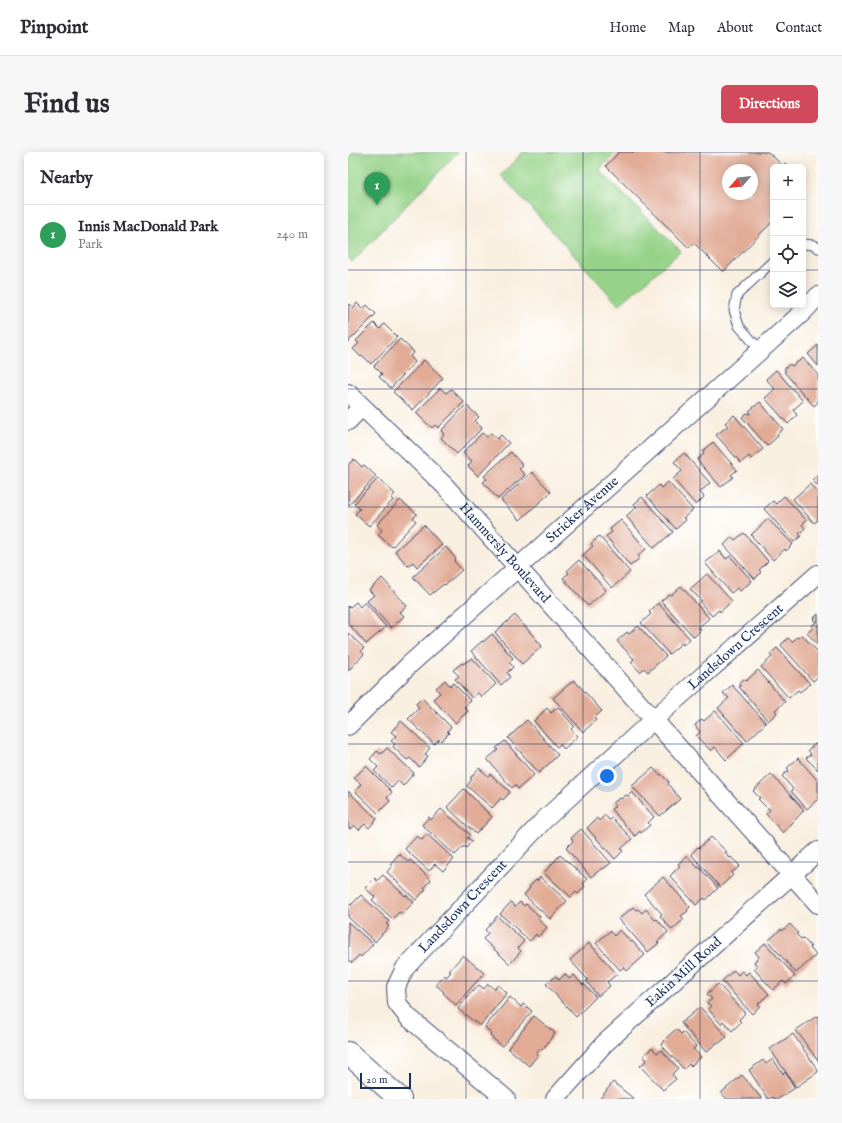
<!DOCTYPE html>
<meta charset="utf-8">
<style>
:root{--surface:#fff;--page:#f7f7f7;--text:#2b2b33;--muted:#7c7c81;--line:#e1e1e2;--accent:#d1495b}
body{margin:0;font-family:"IM FELL English",serif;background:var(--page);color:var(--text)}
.controls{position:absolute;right:12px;top:12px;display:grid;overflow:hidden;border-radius:6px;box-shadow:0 2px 10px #0003}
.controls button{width:36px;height:36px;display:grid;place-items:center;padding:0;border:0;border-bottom:1px solid var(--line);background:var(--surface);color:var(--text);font:20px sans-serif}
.compass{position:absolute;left:374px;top:12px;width:36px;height:36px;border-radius:50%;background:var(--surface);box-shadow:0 2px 10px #0003;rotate:242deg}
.scale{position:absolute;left:12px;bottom:10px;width:51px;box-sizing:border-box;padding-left:4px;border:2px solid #1b2f5e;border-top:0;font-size:11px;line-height:14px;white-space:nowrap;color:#1b2f5e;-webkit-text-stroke:3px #fff;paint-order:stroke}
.you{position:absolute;left:259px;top:624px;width:14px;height:14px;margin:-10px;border:3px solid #fff;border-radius:50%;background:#1a73e8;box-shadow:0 0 0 6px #1a73e833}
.badge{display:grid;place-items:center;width:26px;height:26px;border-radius:50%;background:var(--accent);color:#fff;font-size:13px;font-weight:700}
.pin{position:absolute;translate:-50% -33px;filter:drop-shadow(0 1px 2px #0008)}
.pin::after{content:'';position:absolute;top:21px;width:14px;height:12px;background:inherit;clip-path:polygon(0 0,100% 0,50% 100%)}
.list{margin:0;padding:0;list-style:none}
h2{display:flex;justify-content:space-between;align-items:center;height:52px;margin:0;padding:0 16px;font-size:17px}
h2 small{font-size:13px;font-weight:400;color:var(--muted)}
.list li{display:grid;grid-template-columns:26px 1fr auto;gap:12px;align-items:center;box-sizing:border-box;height:60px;padding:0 16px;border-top:1px solid var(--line)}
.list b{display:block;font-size:15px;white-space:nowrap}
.list p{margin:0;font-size:13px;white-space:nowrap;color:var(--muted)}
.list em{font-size:13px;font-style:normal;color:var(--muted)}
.icon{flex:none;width:22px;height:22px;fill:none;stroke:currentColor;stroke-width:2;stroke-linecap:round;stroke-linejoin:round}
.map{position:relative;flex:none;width:470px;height:947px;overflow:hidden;border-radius:6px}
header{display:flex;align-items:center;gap:24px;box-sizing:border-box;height:56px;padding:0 20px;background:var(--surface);border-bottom:1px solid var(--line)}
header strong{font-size:19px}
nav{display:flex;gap:22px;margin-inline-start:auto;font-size:14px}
.intro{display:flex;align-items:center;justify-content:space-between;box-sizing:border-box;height:96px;padding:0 24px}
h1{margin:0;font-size:28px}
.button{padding:10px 18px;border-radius:6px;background:var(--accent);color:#fff;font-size:14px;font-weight:700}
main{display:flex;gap:24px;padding:0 24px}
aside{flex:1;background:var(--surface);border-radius:6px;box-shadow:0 2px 10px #0003}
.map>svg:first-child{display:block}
.green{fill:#96d388;stroke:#588173}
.building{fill:#e1ab96;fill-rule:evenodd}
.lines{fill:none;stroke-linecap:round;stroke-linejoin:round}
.service-casing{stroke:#3c4c72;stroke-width:11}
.minor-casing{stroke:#3c4c72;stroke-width:20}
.primary-casing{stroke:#3c4c72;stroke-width:24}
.service{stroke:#fff;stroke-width:9}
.minor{stroke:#fff;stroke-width:18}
.primary{stroke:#fff;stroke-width:22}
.grid{fill:none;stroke:#1b2f5e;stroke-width:1;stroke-opacity:0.55}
.labels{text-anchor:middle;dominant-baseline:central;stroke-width:3.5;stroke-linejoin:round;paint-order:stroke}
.street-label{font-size:14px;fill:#1b2f5e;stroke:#fff}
</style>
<header>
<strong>Pinpoint</strong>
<nav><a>Home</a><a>Map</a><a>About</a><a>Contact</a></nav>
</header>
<div class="intro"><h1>Find us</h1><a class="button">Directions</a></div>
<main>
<aside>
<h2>Nearby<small></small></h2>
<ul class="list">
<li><span class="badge" style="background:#2e9e5b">1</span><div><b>Innis MacDonald Park</b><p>Park</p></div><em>240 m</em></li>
</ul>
</aside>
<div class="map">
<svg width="470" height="947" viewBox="0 0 470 947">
<rect width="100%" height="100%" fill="#fff"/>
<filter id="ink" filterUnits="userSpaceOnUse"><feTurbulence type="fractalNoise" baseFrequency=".025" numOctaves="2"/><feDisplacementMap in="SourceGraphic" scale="8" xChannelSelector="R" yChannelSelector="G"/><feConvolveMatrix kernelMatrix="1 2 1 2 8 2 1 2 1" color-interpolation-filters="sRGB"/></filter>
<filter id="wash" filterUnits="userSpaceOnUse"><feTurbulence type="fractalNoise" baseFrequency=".012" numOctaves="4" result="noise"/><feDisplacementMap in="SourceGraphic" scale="16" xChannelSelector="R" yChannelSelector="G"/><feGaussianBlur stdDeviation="0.9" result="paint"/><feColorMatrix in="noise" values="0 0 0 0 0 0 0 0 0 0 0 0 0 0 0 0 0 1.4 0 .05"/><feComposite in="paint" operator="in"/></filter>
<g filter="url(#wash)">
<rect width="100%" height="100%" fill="#f9efe0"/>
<path class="green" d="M0 0H110L4 110 0 106Z
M175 0H268L251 18 333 99 271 153 153 23Z"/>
<g id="blocks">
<path class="building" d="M271 0H420L435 14 437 11 441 15H425V69L375 120 346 91 341 96 258 14ZM380 18H404V42H380Z
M9 151 15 157 19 153 28 162 0 190V153L1 152 5 156Z
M26 171 32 177 36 172 49 185 23 212 15 204 13 205 5 197 11 191 8 189Z
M52 187 66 200 62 204 67 210 43 236 31 225 34 222 26 214Z
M470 193V214L460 202Z
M455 206 470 223V250L466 254 436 220 438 219 436 217 442 212 444 214Z
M76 208 95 226 65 258 45 240Z
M428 218 455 249 445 258 449 263 440 272 417 246 427 237 418 227Z
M92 236 98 241 103 237 116 250 90 276 87 273 84 276 68 261Z
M412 250 435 277 429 282 430 284 419 294 394 265 399 261 401 262 403 261 401 259Z
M118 253 131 265 127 269 134 276 109 302 93 286 96 282 93 279Z
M386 263 415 297 403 307 401 304 393 311 368 283 380 274 377 271Z
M134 281 139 285 143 281 149 287 153 283 161 291 130 324 120 314 124 309 115 301Z
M365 290 389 318 383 323 385 325 373 335 349 308 356 302 355 299Z
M163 300 175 314 171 317 177 323 150 347 135 330 139 327 136 324Z
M336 301 362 331 352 340 356 345 348 353 325 327 334 319 326 310Z
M6 307 14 315 16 313 28 324 0 354V313Z
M184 320 203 340 172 368 153 348Z
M470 323V334L464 328Z
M30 326 47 342 43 346 45 348 21 374 7 362 12 357 6 352Z
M320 330 345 358 335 366 338 368 328 377 299 344 311 333 313 336Z
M462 332 470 342V368L466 371 445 347Z
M436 344 458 368 454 373 457 376 451 382 453 384 446 390 416 357 425 349 428 352Z
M294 345 325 380 306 396 278 364 289 355 286 352Z
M52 348 69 362 65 366 68 369 44 395 30 383 34 378 29 373Z
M420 367 445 392 438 399 437 397 425 408 403 383Z
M273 368 298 397 290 404 292 406 282 414 258 384 264 380 262 377Z
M76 373 94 393 69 415 65 410 60 414 47 399Z
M396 381 420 409 411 418 413 420 407 427 376 393 384 385 387 388Z
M251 384 282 420 264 436 235 403 245 394 243 392Z
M98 395 108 407 106 409 114 418 97 433 96 432 82 443 65 425Z
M372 399 378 407 382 404 404 429 392 439 389 436 383 441 357 411Z
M231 408 258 438 240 454 215 426 221 421 219 419Z
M359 422 384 449 372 460 371 458 364 464 352 450 354 449 342 437Z
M34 426 59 454 52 460 56 464 43 476 19 449 26 443 21 438Z
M333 434 361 466 350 476 353 478 346 485 313 449 321 442 323 443Z
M8 450 12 455 17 450 38 475 18 492 0 471V454L1 456Z
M310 451 342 487 335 493 334 491 321 502 293 471 303 462 301 460Z
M470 462V491L469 492 459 481 465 476 463 474 468 470 465 467Z
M167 463 194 494 174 512 147 480Z
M290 474 318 504 300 520 296 516 292 520 283 510 286 507 269 489 279 480 281 482Z
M0 481 16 496 13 499 16 502 0 519Z
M144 482 165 506 161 510 165 515 159 521 162 525 153 533 123 499 134 489 135 490Z
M454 483 470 500V525L465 529 433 493 440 486 444 490 449 485 450 486Z
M429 496 462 532 452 540 450 538 441 546 413 515 424 505 422 502Z
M124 506 148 532 134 545 130 541 124 546 107 527 111 524 105 518 114 511 115 512Z
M410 518 437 550 427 558 429 561 420 569 391 535 393 534 390 532 396 527 398 529Z
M97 528 102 534 105 531 123 549 116 555 120 559 107 571 85 547 92 541 88 536Z
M226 528 254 559 246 566 248 568 235 580 205 546Z
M384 533 418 571 399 589 370 556 381 546 375 541Z
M74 546 103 575 99 579 101 581 93 589 91 587 86 592 60 567 71 556 68 552Z
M210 555 226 574 223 577 230 584 216 597 212 592 209 595 186 569 199 556 203 561Z
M367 559 396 591 378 608 367 595 363 599 348 584 352 580 347 573 354 567 356 569Z
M179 568 210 603 191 621 160 586Z
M53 569 82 596 77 602 80 604 71 615 62 606 59 608 45 595 47 592 43 589 48 584 43 580Z
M157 589 186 623 170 637 167 633 164 636 139 607 150 598 148 596Z
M467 592 469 593 470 592V618L458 606 463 602 460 598Z
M39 596 66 621 55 634 50 629 44 636 26 619 30 615 22 607 29 599 33 602Z
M450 606 470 629V647L459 657 443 639 445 637 434 624 441 618 439 616Z
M18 614 44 640 39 646 42 649 30 661 7 639 13 632 6 626Z
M131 616 140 624 142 622 162 640 155 648 153 646 144 656 119 634 124 627 122 626Z
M305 616 312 623 313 622 321 630 320 632 332 647 312 664 284 634Z
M423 622 456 658 435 681 418 662 422 658 420 656H419L410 647 412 646 405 639Z
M116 637 144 665 128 682 99 655Z
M0 639 29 667 21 676 17 672 11 678 6 673 2 677 0 675Z
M284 640 306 665 300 671 302 673 293 681 292 679 287 684 263 657 268 654 265 651 272 646 273 647 278 643 280 644Z
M93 657 122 683 119 686 124 689 118 696 116 694 107 703 74 673 81 665 83 668Z
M257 663 261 668 264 666 284 687 273 697 275 699 267 707 239 676 249 666 251 669Z
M233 677 263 711 255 717 254 716 243 725 218 696 225 689 223 686Z
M79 682 106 707 95 719 87 712 81 719 57 697 69 684 74 688Z
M363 685 379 700 377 701 382 706 383 705 392 714 383 721 385 723 372 735 343 702 350 695 351 696Z
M51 702 60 710 62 708 83 728 76 735 78 737 68 748 39 720 44 714 42 712Z
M212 703 239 727 235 732 237 734 230 742 228 740 223 745 196 721Z
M339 704 350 716 351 715 370 736 358 748 356 746 348 753 322 724 332 714 330 712Z
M35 723 57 744 58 743 66 750 54 762 51 760 45 767 24 748 27 745 17 736 27 726 29 729Z
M192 725 219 749 202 767 176 743 182 736 181 735 188 728 189 729Z
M315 725 342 755 339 758 340 759 333 764 336 767 324 778 312 764 314 762 296 742Z
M13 743 41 769 38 772 41 774 27 790 0 765V753L1 751 3 753Z
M163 750 167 755 172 750 176 754 178 752 192 765 190 767 199 775 190 785 188 782 182 789 152 762Z
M285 755 288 758 290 757 294 761 298 757 307 768 309 767 320 780 309 790 311 791 300 800 271 767Z
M149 764 176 789 170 796 173 799 162 812 135 787 140 781 137 778Z
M0 770 25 792 13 805 11 803 4 811 0 808Z
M442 772 450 781 448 782 453 787 455 786 463 795 462 796 468 803 448 821 420 789 433 777 434 779Z
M272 778 283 790 284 789 297 803 279 819 276 815 272 818 248 791 262 779 266 784Z
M241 791 269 822 259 830 262 834 250 844 238 829 240 828 222 808Z
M417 791 447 824 438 832 435 829 425 838 406 817 409 814 406 810 411 805 407 800Z
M115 803 136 821 108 853 95 841 96 840 88 833 96 823 98 825 103 820 101 819Z
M386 818 390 823 394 819 398 823 401 820 421 842 410 852 412 854 404 862 374 829Z
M217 822 221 827 226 823 235 833 236 832 248 845 228 865 198 832 208 824 211 828Z
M140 832 146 837 150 833 159 841 132 874 110 857 124 839 125 840 131 833 136 837Z
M370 832 397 861 391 868 393 870 384 879 375 869 373 872 360 857 363 854 359 851 364 847 359 842Z
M162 845 173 855 175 852 184 859 154 894 142 884 144 882 137 875Z
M352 855 379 885 371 891 370 890 358 900 333 871Z
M186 864 207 881 194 898 192 897 188 902 190 903 181 914 160 896Z
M469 864 470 865V909L448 878Z
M328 877 333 882 335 880 348 894 345 897 353 905 343 914 341 912 336 917 313 893 317 889 316 888Z
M445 882 470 918V920L448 935 422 897Z
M304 896 309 901 313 898 330 916 324 922 328 927 315 938 292 914 299 908 295 904Z
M425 907 435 922 437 920 447 936 430 947H426L425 945 420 947 401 918 415 908 418 912Z
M394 923 414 947H379L373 941Z
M265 930 286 947H252Z"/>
</g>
</g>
<g filter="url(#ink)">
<use href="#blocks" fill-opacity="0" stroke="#3c4c72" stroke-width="1"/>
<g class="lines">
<g class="service-casing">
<path id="service" d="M455 92 466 93 470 96
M412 198 391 174 386 158 389 143 425 109"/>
</g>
<g class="minor-casing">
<g id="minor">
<path id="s1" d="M0 241 97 334 470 752"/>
<path d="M0 269 14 255"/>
<path id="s2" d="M0 574 61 513 454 161 470 144"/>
<path id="s3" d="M158 947 60 865 49 851 48 835 57 816 196 668 305 568 470 422"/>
<path id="s4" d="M207 947 256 892 470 699"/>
</g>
</g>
<g class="primary-casing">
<path id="primary" d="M0 901 52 947"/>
</g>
<use href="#service" class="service"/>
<use href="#minor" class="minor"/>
<use href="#primary" class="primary"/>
</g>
</g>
<path class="grid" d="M118 0V947M235 0V947M352 0V947M0 118H425M455 118H470M0 237H470M0 355H470M0 474H470M0 592H470M0 710H470M0 829H470"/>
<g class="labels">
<g class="street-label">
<text stroke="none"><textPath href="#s2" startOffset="319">Stricker Avenue</textPath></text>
<text stroke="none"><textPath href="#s1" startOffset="224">Hammersly Boulevard</textPath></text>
<text stroke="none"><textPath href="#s3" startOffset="644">Landsdown Crescent</textPath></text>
<text stroke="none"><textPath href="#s3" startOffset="267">Landsdown Crescent</textPath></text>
<text stroke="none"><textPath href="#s4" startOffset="181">Eakin Mill Road</textPath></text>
</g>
</g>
</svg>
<div class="controls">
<button>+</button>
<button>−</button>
<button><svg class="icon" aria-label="locate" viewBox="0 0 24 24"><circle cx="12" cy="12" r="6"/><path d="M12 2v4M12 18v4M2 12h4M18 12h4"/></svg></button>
<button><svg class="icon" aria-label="layers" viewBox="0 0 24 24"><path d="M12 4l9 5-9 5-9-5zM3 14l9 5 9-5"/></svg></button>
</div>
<svg class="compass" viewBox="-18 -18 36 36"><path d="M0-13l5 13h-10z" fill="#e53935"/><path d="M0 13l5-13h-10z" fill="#7c7c81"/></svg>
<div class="scale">20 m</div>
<div class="you"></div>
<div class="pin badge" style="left:29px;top:53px;background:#2e9e5b">1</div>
</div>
</main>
